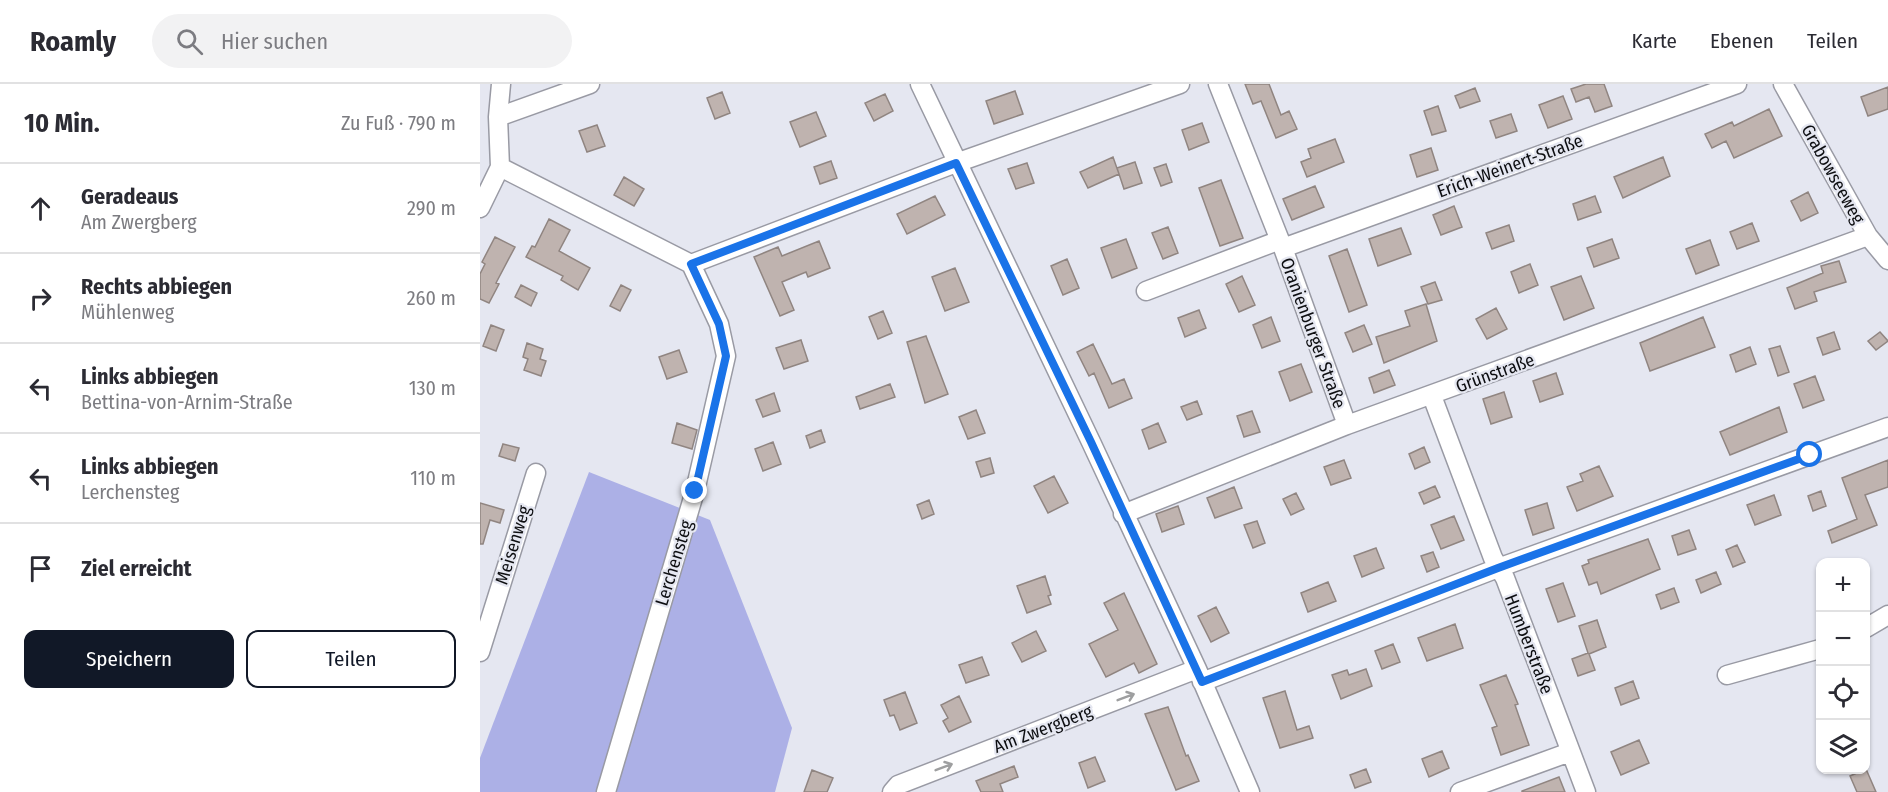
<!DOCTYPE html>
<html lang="de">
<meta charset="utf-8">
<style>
:root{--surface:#fff;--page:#f2f2f3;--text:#2b2b33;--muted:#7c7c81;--line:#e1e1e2;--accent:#111827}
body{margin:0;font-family:"Fira Sans Condensed",sans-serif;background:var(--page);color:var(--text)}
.controls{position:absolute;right:18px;bottom:18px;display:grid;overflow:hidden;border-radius:12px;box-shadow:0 2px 4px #0004}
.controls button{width:54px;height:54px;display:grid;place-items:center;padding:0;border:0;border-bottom:2px solid var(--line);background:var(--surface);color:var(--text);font:30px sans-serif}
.stop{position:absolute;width:18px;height:18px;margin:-14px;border:4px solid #1a73e8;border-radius:50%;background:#fff}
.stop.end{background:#1a73e8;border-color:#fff;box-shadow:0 2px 6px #0008}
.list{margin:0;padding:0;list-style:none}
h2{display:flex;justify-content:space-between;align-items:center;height:78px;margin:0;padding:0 24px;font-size:26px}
h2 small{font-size:20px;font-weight:400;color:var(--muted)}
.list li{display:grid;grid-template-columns:39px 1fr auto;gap:18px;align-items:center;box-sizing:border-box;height:90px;padding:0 24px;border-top:2px solid var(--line)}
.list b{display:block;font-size:22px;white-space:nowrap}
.list p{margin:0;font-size:20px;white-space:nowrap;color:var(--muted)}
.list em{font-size:20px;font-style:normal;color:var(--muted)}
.actions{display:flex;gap:12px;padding:18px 24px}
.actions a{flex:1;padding:14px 0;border:2px solid var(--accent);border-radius:12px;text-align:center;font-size:21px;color:var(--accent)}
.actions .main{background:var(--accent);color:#fff}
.icon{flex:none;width:33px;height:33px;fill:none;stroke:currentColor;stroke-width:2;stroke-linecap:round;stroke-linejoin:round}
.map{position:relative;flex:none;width:1408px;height:708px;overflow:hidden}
header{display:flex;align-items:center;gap:36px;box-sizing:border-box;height:84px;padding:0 30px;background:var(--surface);border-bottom:2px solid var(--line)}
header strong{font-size:28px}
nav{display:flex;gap:33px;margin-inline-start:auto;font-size:21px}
.search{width:420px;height:54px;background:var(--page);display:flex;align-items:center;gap:15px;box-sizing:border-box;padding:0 21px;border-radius:33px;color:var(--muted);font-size:22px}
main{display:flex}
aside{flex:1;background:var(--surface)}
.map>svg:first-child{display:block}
.green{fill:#acb0e6}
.building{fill:#bfb3af;stroke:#908581;stroke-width:1.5}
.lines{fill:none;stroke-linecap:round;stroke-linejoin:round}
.minor-casing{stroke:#999aa4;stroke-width:21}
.minor{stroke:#fff;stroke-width:18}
.oneway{stroke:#9e9fa0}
.route{stroke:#1a73e8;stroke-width:8}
.labels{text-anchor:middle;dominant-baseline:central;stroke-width:4.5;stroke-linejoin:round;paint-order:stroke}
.street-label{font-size:18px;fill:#0d0e11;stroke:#e5e7f1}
</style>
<header>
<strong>Roamly</strong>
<div class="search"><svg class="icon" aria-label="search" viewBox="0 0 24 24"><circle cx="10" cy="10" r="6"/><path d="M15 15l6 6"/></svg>Hier suchen</div>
<nav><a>Karte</a><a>Ebenen</a><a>Teilen</a></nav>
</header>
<main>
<aside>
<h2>10 Min.<small>Zu Fuß · 790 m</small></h2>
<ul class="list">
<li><svg class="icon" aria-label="ahead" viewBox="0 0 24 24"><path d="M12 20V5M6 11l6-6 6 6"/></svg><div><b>Geradeaus</b><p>Am Zwergberg</p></div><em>290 m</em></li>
<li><svg class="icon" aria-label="right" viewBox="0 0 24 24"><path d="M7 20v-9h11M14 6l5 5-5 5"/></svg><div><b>Rechts abbiegen</b><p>Mühlenweg</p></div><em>260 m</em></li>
<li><svg class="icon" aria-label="left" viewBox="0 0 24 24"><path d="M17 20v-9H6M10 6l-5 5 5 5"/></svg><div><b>Links abbiegen</b><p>Bettina-von-Arnim-Straße</p></div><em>130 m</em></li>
<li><svg class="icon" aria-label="left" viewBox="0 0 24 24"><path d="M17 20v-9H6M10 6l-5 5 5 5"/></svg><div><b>Links abbiegen</b><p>Lerchensteg</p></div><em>110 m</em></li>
<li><svg class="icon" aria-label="arrive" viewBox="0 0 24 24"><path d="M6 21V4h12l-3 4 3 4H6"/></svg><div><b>Ziel erreicht</b></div></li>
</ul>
<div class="actions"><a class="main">Speichern</a><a>Teilen</a></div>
</aside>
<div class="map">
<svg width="1408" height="708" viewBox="0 0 1408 708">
<rect width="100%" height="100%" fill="#e5e7f1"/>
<path class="green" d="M109 388 230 436 312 644 295 708H0V674Z"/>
<path class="building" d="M765 0H789L801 31 809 27 817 45 796 54 781 17 773 20Z
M1106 0H1124L1132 22 1115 28 1109 13 1096 18 1091 5Z
M1408 3V25L1388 32 1381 13Z
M995 4 1000 17 980 24 975 12Z
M535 7 543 30 514 40 506 17Z
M242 8 250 29 235 35 227 14Z
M405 10 413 27 394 37 385 19Z
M1083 12 1092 35 1068 44 1059 21Z
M958 22 966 47 952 51 944 27Z
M1289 25 1302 52 1254 74 1246 57 1232 64 1225 50 1252 38 1254 42Z
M336 28 346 52 320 63 310 38Z
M1031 30 1037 47 1016 54 1010 37Z
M722 39 729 58 709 66 702 46Z
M117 41 125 62 107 68 99 47Z
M855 55 864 78 827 93 821 78 831 74 828 65Z
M951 64 958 86 937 93 930 71Z
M633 73 639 90 608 104 600 88Z
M1183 73 1190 92 1143 114 1134 93Z
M351 77 357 94 340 100 334 83Z
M655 78 662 99 644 105 637 84Z
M547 79 554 99 536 105 528 85Z
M686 80 692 98 681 102 674 84Z
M144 93 164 105 154 122 134 111Z
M741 96 763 154 740 162 719 104Z
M835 102 844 123 812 136 803 115Z
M1328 108 1338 129 1321 137 1311 117Z
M455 112 465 131 427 150 417 130Z
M1115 112 1121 128 1098 136 1093 120Z
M974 122 982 143 961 151 953 131Z
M69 135 90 146 79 167 110 184 98 206 81 196 83 192 46 173 52 162 55 163Z
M1272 139 1279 157 1257 165 1250 148Z
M1029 141 1034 157 1012 165 1006 149Z
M688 143 698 169 683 175 672 149Z
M921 144 931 170 898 182 889 155Z
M15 153 35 163 16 199 19 200 9 219 0 215V190L5 180 2 178Z
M646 155 657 184 632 194 621 164Z
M1132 155 1139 174 1114 183 1107 164Z
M1230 156 1239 181 1216 190 1206 165Z
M339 157 350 184 328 193 326 188 302 198 314 226 300 232 274 173 298 163 302 172Z
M867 165 887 221 869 228 849 172Z
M587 175 599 204 583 211 571 182Z
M1359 177 1366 198 1334 208 1337 217 1315 225 1307 204 1343 189 1341 182Z
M1050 180 1058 201 1039 209 1031 188Z
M475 184 489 218 465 227 452 193Z
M762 192 775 221 759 228 746 200Z
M1101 192 1114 224 1084 236 1071 203Z
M955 198 962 216 948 220 941 203Z
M41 201 57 209 51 222 35 213Z
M141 201 151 206 140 227 130 222Z
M946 220 957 257 904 279 896 253 930 242 925 227Z
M1016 224 1027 245 1007 255 996 235Z
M719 226 726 244 705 253 698 234Z
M403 227 412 249 398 255 389 233Z
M791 233 800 257 782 264 773 241Z
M1223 233 1235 263 1170 287 1160 259Z
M11 241 24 246 16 267 3 262Z
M884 241 892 260 873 268 865 249Z
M1354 248 1360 265 1343 271 1337 254Z
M1400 248 1408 257 1396 266 1388 257Z
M446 252 468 310 445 319 427 258Z
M321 256 328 277 304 285 296 264Z
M47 259 63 265 60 275 66 277 61 292 44 286 48 275 43 273Z
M613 260 632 300 644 295 652 314 629 324 614 289 609 292 597 268Z
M1300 262 1309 288 1298 292 1289 265Z
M1270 263 1276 280 1256 288 1250 271Z
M199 266 207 288 187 295 179 273Z
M821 280 832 308 810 317 799 288Z
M909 286 915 301 894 309 889 294Z
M1076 289 1083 310 1060 318 1053 297Z
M1335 292 1344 316 1323 324 1314 300Z
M410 300 415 313 380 325 376 313Z
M1024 308 1032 333 1011 340 1003 315Z
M294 309 300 327 283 333 276 316Z
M717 317 722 330 707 336 701 323Z
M1299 323 1307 348 1250 371 1240 348Z
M496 326 505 349 488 355 479 333Z
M772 327 780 348 764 353 757 332Z
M197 339 217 346 212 365 192 359Z
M678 339 686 358 669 365 662 346Z
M341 346 345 358 330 364 326 352Z
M293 358 301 380 283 387 275 365Z
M23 360 39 364 35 377 19 372Z
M944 363 950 378 935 385 929 370Z
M510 374 514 389 501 393 496 378Z
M864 376 871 394 851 401 844 383Z
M1408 376V403L1385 411 1397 441 1352 459 1348 447 1377 435 1362 394Z
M1119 382 1133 412 1097 427 1087 403 1103 397 1100 390Z
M574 392 588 419 568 429 554 402Z
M955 402 960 413 944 420 939 409Z
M754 403 762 424 735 434 727 414Z
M1341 407 1346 422 1333 427 1328 412Z
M816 409 824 425 811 431 803 415Z
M1294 411 1301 431 1275 441 1267 421Z
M449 416 454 430 442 435 437 421Z
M0 419 24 426 20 439 10 436 3 460H0Z
M1067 419 1074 444 1053 451 1045 426Z
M698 422 704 440 682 448 676 430Z
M974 432 984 456 961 465 951 441Z
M777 437 785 459 773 464 764 441Z
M1209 446 1216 465 1198 471 1192 452Z
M1168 455 1180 485 1121 510 1117 498 1109 501 1102 482 1109 479 1108 476Z
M1257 461 1265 478 1253 483 1246 466Z
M896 464 904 484 882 493 874 472Z
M953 468 959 483 947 488 941 472Z
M1236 488 1241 500 1221 509 1216 496Z
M565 492 571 511 568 512 571 520 547 529 537 502Z
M848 498 856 517 828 528 821 509Z
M1083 499 1095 532 1078 538 1066 505Z
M1194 504 1199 518 1181 525 1176 511Z
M644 509 677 580 659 589 654 579 626 593 609 560 638 546 624 519Z
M736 523 749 549 731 558 718 532Z
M1117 536 1126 563 1109 570 1115 586 1098 592 1092 575 1108 569 1099 542Z
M975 540 983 564 947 577 938 554Z
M556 547 566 567 542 578 532 559Z
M913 560 920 578 902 585 895 567Z
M502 573 509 591 486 599 479 581Z
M886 585 892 602 861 615 852 591 867 586 869 591Z
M1026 591 1038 620 1035 621 1049 661 1021 671 1012 644 1017 642 1000 601Z
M1153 597 1159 614 1141 621 1135 604Z
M805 607 817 646 829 642 833 654 800 664 783 614Z
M425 608 437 639 420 646 414 631 410 632 404 616Z
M479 612 491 638 469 648 463 637 468 634 461 621Z
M688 623 706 672 708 671 719 697 696 706 665 630Z
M1159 656 1169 679 1141 691 1131 668Z
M962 667 969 684 949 693 942 675Z
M615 673 625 697 608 704 599 679Z
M534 682 538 693 520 700 523 708H501L496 697Z
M886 685 891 698 875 704 870 691Z
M1386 685 1396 708H1377L1370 692Z
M332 686 353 694 347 708H324Z
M1079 693 1085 708H1042V707Z"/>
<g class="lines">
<g class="minor-casing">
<path id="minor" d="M440 0 611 358 717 585 770 708
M738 0 803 164 867 341
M1303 0 1388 152 1408 176
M18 33 110 0
M20 83 211 180 239 240 246 272 215 407 126 708
M0 124 20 83 18 33 21 0
M803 164 1257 0
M211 180 476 79 700 0
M666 207 800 156
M952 312 1013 474 1025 494 1106 708
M643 430 867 341 1388 152
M1386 544 1408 531
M0 568 56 389
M1247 591 1340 565
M722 598 1018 484 1408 343
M412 708 418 701 717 585
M980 708 1090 668"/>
</g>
<use href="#minor" class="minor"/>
</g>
<defs><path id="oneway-shaft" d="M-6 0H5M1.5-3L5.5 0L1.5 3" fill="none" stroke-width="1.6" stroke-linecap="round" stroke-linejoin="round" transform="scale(1.5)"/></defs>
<g class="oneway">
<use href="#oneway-shaft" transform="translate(646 613) rotate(-21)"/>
<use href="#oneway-shaft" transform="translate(464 683) rotate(-21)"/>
</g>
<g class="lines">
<path class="route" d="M215 407 246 272 239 240 211 180 476 79 611 358 722 598 1018 484 1330 371"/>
</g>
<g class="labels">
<g class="street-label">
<text transform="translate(1030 82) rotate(-20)">Erich-Weinert-Straße</text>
<text transform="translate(1353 90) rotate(61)">Grabowseeweg</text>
<text transform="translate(833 249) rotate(70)">Oranienburger Straße</text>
<text transform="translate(1015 289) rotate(-20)">Grünstraße</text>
<text transform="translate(33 461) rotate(-73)">Meisenweg</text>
<text transform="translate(194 479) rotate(-73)">Lerchensteg</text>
<text transform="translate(1049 560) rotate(69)">Humberstraße</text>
<text transform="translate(563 645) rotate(-21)">Am Zwergberg</text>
</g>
</g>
</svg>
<div class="controls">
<button>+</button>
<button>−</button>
<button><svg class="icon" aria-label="locate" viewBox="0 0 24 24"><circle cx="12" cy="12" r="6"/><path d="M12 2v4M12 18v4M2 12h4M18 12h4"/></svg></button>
<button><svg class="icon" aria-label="layers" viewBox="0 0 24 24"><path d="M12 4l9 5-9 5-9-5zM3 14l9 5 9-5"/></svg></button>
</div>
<div class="stop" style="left:1330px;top:371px"></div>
<div class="stop end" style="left:215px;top:407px"></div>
</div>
</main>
